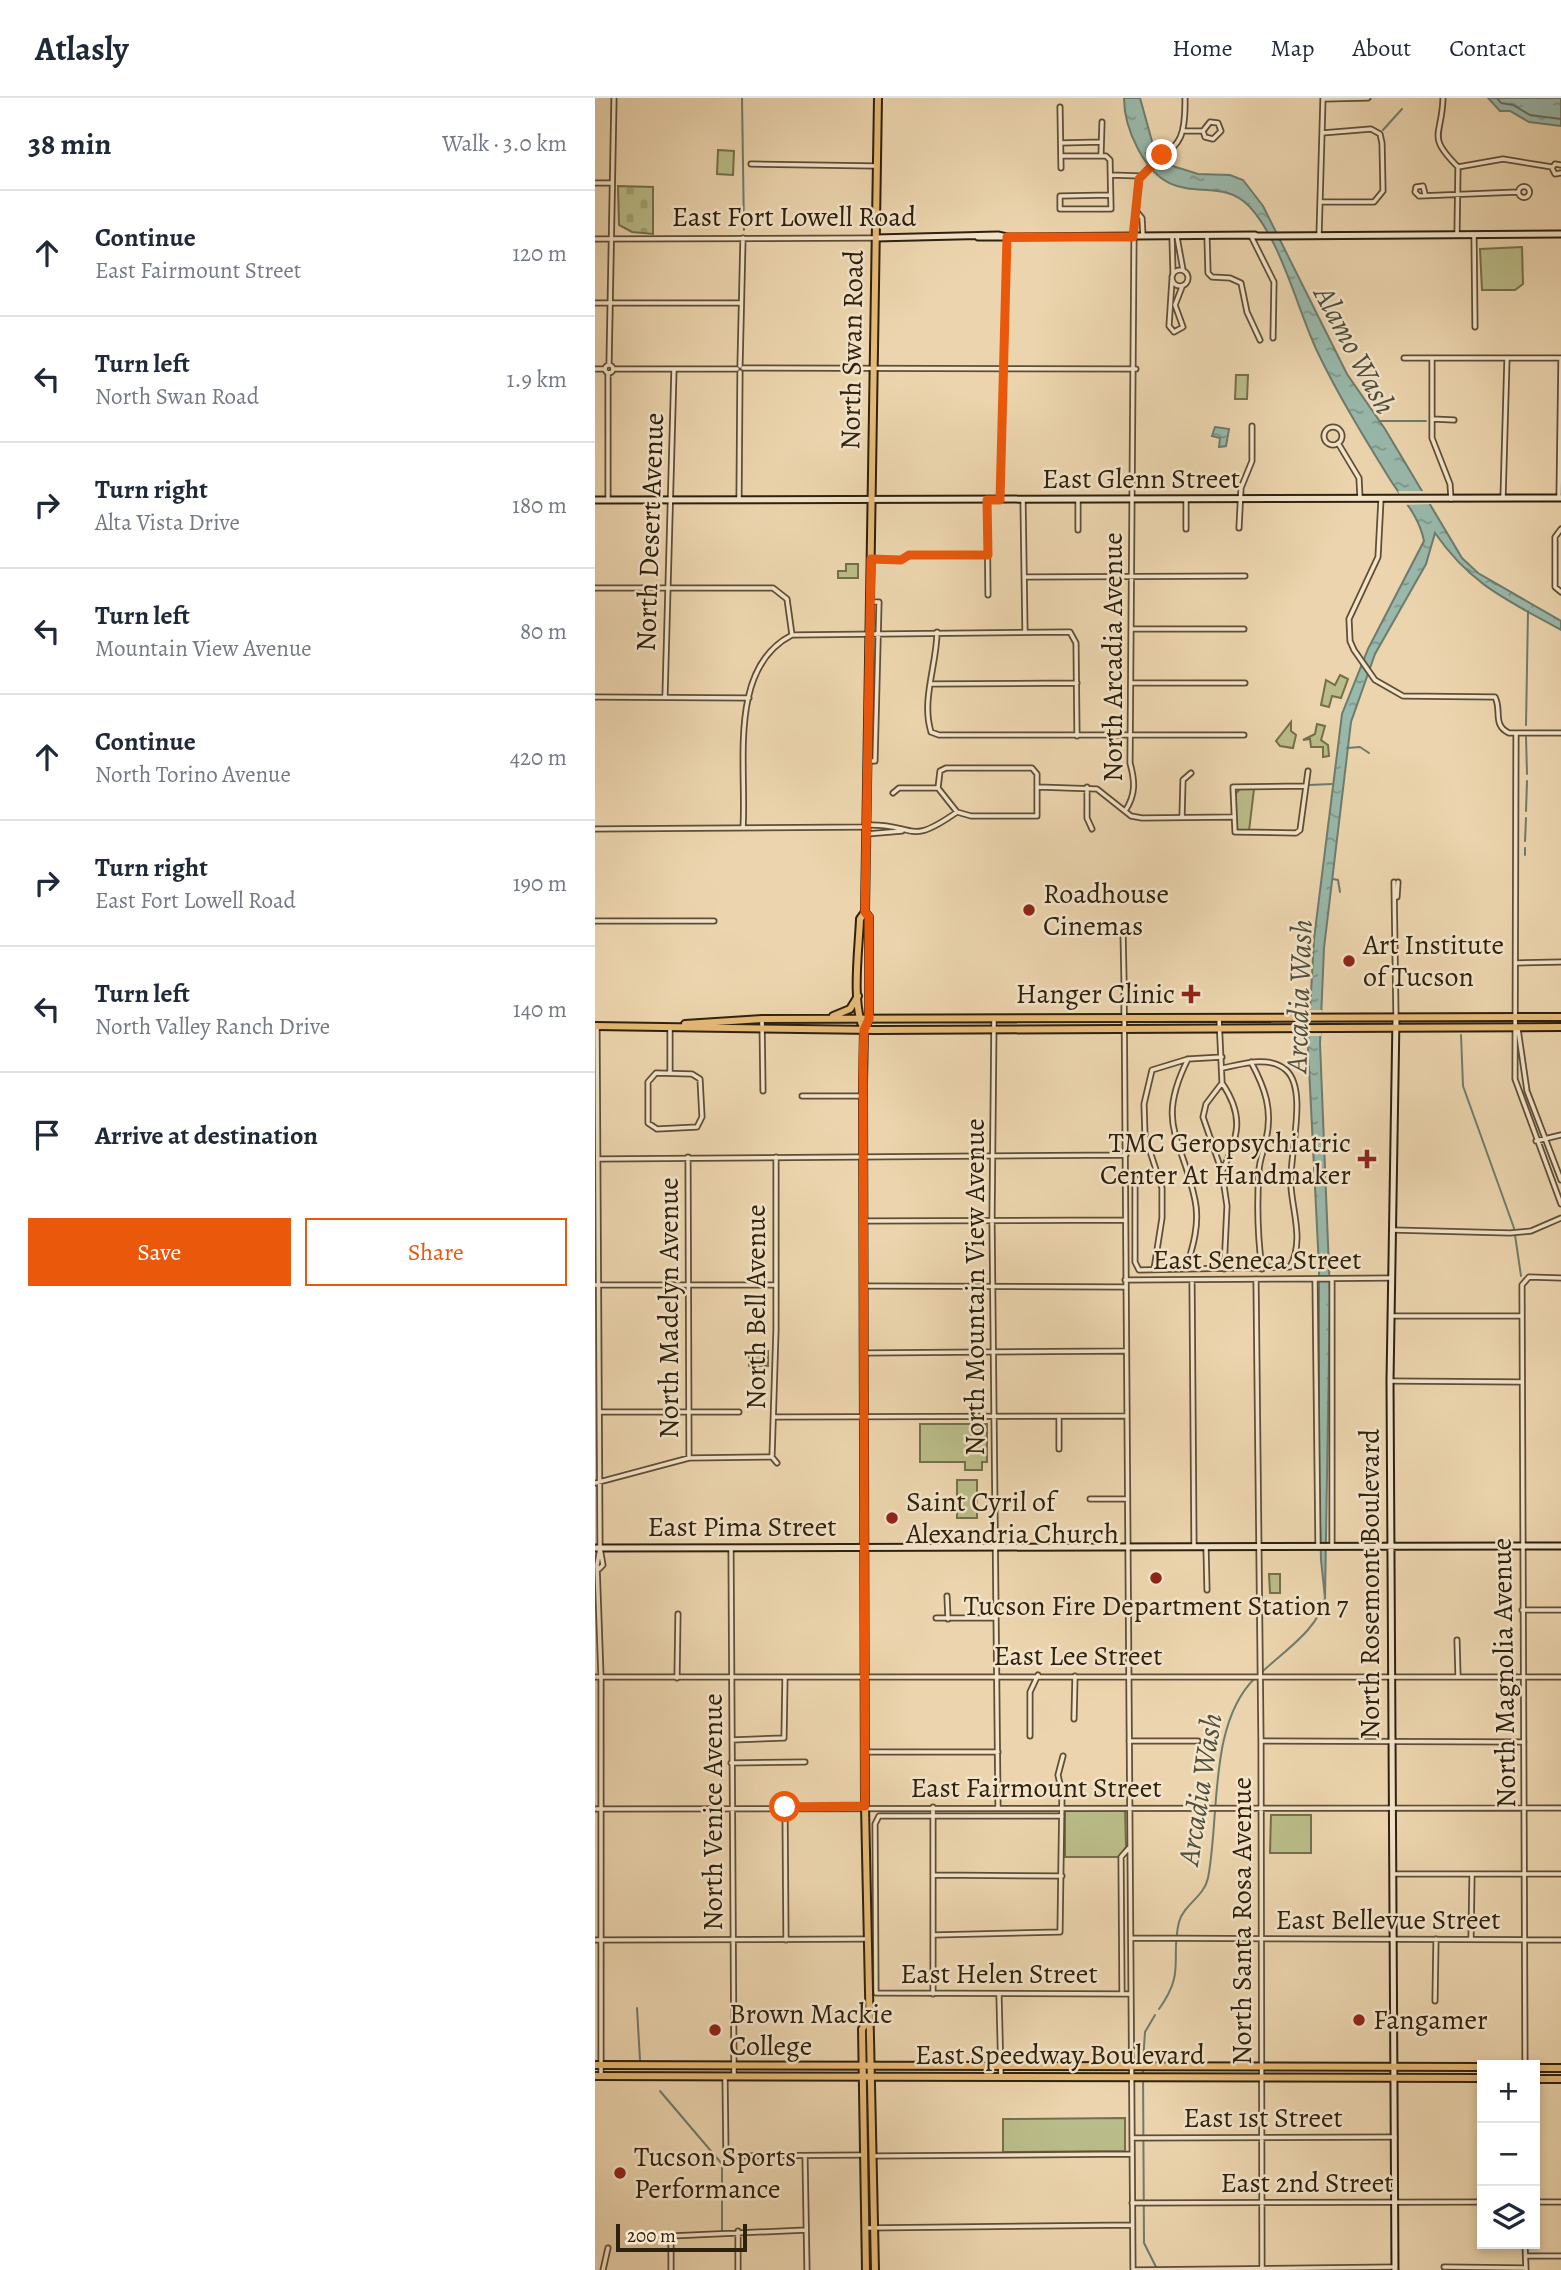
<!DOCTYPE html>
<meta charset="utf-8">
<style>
:root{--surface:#fff;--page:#f6f6f7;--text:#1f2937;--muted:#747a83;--line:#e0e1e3;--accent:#ea580c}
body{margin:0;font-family:Alegreya,serif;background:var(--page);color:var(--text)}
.controls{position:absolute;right:21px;bottom:21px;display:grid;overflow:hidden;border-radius:0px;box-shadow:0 4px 10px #0003}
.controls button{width:63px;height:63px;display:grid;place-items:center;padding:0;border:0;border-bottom:2px solid var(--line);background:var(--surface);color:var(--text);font:35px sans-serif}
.scale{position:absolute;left:21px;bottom:18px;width:131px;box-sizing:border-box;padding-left:7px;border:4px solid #2e210e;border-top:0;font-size:19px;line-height:24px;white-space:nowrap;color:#2e210e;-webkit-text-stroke:5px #f3e4ca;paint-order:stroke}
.stop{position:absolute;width:21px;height:21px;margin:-16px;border:5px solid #ea580c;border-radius:50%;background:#fff}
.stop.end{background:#ea580c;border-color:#fff;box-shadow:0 2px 7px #0008}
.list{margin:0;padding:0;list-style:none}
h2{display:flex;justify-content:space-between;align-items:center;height:91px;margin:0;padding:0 28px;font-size:30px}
h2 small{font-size:23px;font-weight:400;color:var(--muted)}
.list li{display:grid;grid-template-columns:46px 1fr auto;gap:21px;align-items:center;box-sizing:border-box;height:126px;padding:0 28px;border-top:2px solid var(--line)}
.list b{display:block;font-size:26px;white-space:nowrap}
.list p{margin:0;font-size:23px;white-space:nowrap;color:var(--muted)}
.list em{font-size:23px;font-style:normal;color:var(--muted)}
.actions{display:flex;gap:14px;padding:21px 28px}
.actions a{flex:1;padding:16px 0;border:2px solid var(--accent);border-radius:0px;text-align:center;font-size:24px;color:var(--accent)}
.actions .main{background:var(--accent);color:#fff}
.icon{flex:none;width:38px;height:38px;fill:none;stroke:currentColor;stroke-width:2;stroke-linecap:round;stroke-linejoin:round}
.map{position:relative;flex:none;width:966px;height:2172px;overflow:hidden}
header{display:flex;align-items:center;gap:42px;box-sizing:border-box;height:98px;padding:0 35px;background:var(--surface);border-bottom:2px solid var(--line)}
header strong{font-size:33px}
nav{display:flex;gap:38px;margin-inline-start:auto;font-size:24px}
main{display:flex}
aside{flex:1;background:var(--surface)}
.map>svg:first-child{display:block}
.green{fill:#babd89;stroke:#746f4c;stroke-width:2}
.cemetery{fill:url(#cemetery-stones);stroke:#746f4c;stroke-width:2}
.garden{fill:url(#garden-dots);stroke:#746f4c;stroke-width:2}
.water{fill:url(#water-ripples);stroke:#6e7c6d;stroke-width:2}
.pier{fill:#ecd5ae}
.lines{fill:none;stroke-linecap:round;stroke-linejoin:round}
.shore{stroke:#646d5d;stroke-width:2}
.stream{stroke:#6e7c6d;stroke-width:2}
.street-casing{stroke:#5e4e36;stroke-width:7}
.secondary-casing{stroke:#2e210e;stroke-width:9}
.primary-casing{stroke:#2e210e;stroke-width:10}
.street{stroke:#f3e4ca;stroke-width:3.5}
.secondary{stroke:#f3e4ca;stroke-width:5}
.primary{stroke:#e6ba77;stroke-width:6}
.route{stroke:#ea580c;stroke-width:9}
.poi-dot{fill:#8f2418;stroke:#f3e4ca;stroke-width:2.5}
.labels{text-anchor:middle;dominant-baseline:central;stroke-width:5;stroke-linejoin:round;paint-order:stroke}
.street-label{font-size:28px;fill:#2e210e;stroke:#f3e4ca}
.poi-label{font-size:28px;fill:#2e210e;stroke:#f3e4ca;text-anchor:start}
.water-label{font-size:30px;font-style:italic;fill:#4e4f3d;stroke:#f3e4ca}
</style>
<header>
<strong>Atlasly</strong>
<nav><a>Home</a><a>Map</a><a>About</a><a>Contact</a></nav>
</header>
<main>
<aside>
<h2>38 min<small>Walk · 3.0 km</small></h2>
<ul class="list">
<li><svg class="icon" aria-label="ahead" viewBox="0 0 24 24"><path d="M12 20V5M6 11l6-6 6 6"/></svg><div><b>Continue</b><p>East Fairmount Street</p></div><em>120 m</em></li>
<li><svg class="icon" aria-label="left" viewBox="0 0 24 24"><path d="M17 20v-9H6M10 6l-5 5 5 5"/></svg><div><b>Turn left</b><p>North Swan Road</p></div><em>1.9 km</em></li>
<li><svg class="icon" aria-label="right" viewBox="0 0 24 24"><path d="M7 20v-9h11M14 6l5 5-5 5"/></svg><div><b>Turn right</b><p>Alta Vista Drive</p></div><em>180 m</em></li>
<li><svg class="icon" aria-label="left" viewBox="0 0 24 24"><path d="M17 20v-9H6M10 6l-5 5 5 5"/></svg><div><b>Turn left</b><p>Mountain View Avenue</p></div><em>80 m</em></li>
<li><svg class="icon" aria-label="ahead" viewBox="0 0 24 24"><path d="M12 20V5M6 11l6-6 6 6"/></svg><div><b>Continue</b><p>North Torino Avenue</p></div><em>420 m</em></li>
<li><svg class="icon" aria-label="right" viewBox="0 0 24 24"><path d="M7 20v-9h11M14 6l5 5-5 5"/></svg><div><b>Turn right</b><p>East Fort Lowell Road</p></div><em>190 m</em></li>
<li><svg class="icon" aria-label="left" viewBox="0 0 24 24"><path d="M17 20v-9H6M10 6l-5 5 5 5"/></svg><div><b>Turn left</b><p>North Valley Ranch Drive</p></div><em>140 m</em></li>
<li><svg class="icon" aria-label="arrive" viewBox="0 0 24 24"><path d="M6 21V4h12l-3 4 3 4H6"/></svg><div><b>Arrive at destination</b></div></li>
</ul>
<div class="actions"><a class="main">Save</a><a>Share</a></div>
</aside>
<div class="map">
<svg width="966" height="2172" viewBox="0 0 966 2172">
<defs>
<pattern id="cemetery-stones" width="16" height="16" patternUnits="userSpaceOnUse" patternTransform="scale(1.75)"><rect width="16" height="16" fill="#babd89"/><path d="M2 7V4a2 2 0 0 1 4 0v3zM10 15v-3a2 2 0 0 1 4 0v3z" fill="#a0a275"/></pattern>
<pattern id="garden-dots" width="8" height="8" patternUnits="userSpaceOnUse" patternTransform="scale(1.75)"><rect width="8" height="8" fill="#babd89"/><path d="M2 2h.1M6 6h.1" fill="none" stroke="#a0a275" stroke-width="1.8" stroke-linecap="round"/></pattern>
<pattern id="water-ripples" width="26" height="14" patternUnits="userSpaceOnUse" patternTransform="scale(1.75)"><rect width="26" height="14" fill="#99b9ac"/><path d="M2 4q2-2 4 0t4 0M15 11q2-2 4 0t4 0" fill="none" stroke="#7d968a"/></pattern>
</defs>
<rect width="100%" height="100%" fill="#ecd5ae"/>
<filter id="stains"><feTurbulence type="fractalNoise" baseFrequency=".00286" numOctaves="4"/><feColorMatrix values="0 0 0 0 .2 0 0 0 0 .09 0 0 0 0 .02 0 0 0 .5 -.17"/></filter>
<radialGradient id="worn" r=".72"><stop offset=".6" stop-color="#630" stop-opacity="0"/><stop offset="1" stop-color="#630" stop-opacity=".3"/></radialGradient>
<path class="green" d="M123 52 139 53 138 77 122 76Z
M927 149 928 186 920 192H887L885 151Z
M641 277H653L652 301H640Z
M251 466H263V480H243V473H251Z
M745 577 753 581 746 600 737 598 734 609 726 607 731 582 740 587Z
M696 624V633L701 637 698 650 685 648 681 643Z
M722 626 730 628 726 642 733 647 734 658 728 659V649H716L715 641 708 642 720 636Z
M645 691H659L654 733H644L641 729V695Z
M325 1326H392V1364H387V1372H370V1364H325Z
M362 1382H382V1420H362Z
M674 1476H685V1495H675Z
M530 1712 531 1749 524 1759H470V1713Z
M676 1717H716V1755H675Z
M530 2020V2053L408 2054V2021Z"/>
<path class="cemetery" d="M23 88 58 89V136L37 134 24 127Z"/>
<path class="garden" d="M154 1253H173V1268H154Z"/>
<path class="water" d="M529 0H545L560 54 568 65 603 76 635 77 648 82 668 108 752 276 790 331 867 460 883 475 966 523V532C912 502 876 487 840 435L831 466 780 556 756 624 729 850 725 945 735 1196 730 1500 726 1462 724 1387V1169L713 949 719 841 747 616 773 551 829 443C824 418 809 403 796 383 770 341 743 297 722 253 702 210 686 142 654 108 620 73 578 117 543 51 535 36 529 17 529 0Z
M893 0H966V28L934 24 915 13H905Z
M620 329 634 331 631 348 624 349 625 340 617 338Z"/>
<path class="pier" d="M803 393H829L837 406 809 407Z
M712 912H727L726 938H711Z"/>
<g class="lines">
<path class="shore" d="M902 0 906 5 918 7 935 17 966 21"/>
<path class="stream" d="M147 0 149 132
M788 32 807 11
M784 323H831
M931 627 933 513
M931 639 932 676
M752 650 765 649 774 655
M714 687 737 686
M931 713 932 683
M930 743 931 720
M930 750V757
M738 781 743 782 745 794
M866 937 868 988 919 1130 926 1178
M667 1574C689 1553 724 1531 730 1500
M42 1910 45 1962
M564 1911C591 1874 575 1861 584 1824 589 1806 609 1799 613 1780 625 1719 613 1626 660 1580
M548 1964 550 1934 560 1917
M548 1970 549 2145 562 2171
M65 1993 127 2066V2133"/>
<g class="street-casing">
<path id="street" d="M848 0C847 39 831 37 863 69L862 136
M728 1 773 0
M465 9 466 70
M590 33H608L610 39 618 41 626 33 623 25 615 24 608 33
M466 45 506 44
M506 57 507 24
M466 58H511L515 62 516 111H465V98L515 97
M156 66 281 68
M966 67 960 66 957 70 960 76 966 75
M863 69 908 61 957 69
M516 77 546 78
M0 85H17
M923.5 94a5.5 5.5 0 1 1 11 0a5.5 5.5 0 1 1-11 0Z
M830 96 828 88 821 89 820 94 824 98 923 94
M725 104H779L788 93 787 45 785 36 776 31 727 35
M542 114 547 120 548 138
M538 137 544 81C576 43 591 58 590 0
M879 137 880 229
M656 138 679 184 678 240
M724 138 728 0
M577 139 578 175
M582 139 588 172
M612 139 613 175 617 179 635 180 646 185 652 214 665 242
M0 141 280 140
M577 180a8 8 0 1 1 16 0a8 8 0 1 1-16 0Z
M577 182 574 228 579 234 588 229 580 207 587 189
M0 205H146
M809 260H966
M837 261V340L855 386 856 401
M14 267 19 0
M10 271a4 4 0 1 1 8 0a4 4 0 1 1-8 0Z
M145 268 148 140
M148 270 541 271
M0 271H10
M18 271H142
M838 321 859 322
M729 338a9 9 0 1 1 18 0a9 9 0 1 1-18 0Z
M743 345 764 380 765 400
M908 400 912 260
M964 400 966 261
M786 401 783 459 754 521 755 543 759 552 780 582 808 598 900 599C907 612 897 627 914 635H966
M13 402V275
M144 402 145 274
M392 402 393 497
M405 402 412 139
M428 402 430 534
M591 402V431
M644 430 646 390 657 363V328
M966 431 960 439V489L966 494
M483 432V402
M277 461 306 462 314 457H393
M430 479 650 478
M0 490H178L192 501 197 537C132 570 152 669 148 730
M537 531H649
M197 537 475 534 481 545 482 638
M537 585H650
M335 586 482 585
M70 598 79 271
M0 599 154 600
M336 634 344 637H649
M336 634C326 602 342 566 342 534
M921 635 920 981 966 1106
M274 663H280L284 504H275
M711 688 638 689 640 734 701 735 705 732 713 673
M443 689 502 691 536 718 547 720 637 719
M492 689V720L497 731
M298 695 304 690H343L362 714
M530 713C541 697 540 683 535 665L539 139
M587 719 588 682 596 675
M273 727C322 726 312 749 362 714L376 718H442V676L437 670H351L345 673 343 690
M0 731 271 729
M272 736 307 733
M799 784 801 920
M802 799 803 784
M0 823H119
M528 833 529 882
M922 865 966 864
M529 919V882L538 2172 800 2169
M624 920 627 984
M399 921 397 1122 403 1709
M167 922 168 993
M2 928 5 1450
M75 929V975
M923 931 932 993 966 1082
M656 964C670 990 678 1012 671 1042 669 1052 664 1063 664 1073 662 1103 663 1142 667 1171
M61 975 97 976 105 981 107 1019 102 1029 62 1031 53 1025V984Z
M207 998H268
M941 1043 966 1037
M93 1059 94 1360
M4 1061 531 1057
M627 1074C643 1038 650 1019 627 985L611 1006 608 1019 627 1074 632 1108 629 1171
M565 1081H544L540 1086V1164L544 1172 695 1169C709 1143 698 1116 696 1089 693 1061 714 992 691 972 674 957 647 966 628 970
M269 1123 530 1122
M798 1132 915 1135 936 1133 966 1120
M559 1171 567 1120V1090L550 1038 549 1006 557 972 593 961 627 959
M591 1171C598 1149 605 1125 600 1102 587 1039 560 1027 593 961
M661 1181 666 1643 667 2170
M720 1181 723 1448
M737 1181V1449
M530 1182 796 1180
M597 1182 599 1448
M0 1187H181
M268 1188 529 1189
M797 1218H927
M269 1255 529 1253
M795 1283 927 1284
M5 1314H144
M180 1319 530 1318
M464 1351V1319
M177 1359 181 1232V1059
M177 1359 182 1365
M0 1385 94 1360 177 1359
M495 1401H531
M611 1449 612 1492
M136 1451 139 1977
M4 1471 8 1467 5 1450 2 1467 6 1579V1978
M352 1498 353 1521
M927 1512H966
M341 1520H400
M862 1542 863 1578
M0 1579H966
M82 1580 83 1516
M479 1621 480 1578
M435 1638V1594L443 1577
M137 1642 189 1640 190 1579
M534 1643H603
M666 1643 929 1644
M270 1654H403
M136 1665 210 1664
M190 1709 191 1842
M0 1711 966 1710
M798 1776H966
M339 1777 467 1778
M465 1834 467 1695 463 1677 468 1658
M339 1837 465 1834
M536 1840 966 1842
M876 1841 877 1777
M0 1842 273 1841
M281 1895 280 1726 284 1718H467
M282 1895 535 1896
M338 1896V1709
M527 1896 526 1759 534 1750
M404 1897 406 1979
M840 1903 841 1841
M930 1967 927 1187 934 1179 966 1180
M130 1978 131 2058 269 2057
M537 2040 800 2039
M210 2058 212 2172
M278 2058 537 2056
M940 2104H966
M537 2105 887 2104
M270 2130 537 2127
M143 2133V2172
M930 2146 931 2172
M931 2158H966
M849 2169 931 2170
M8 2172 13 2150
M76 2172V2138L211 2132"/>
</g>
<g class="secondary-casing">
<path id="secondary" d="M658 138 966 136
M412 139 660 137
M280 140 403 137 412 139H383
M0 402 966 400
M0 1450 966 1448
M800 2172 795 1283 801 920"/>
</g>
<g class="primary-casing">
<path id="primary" d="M238 918 255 911 263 898
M90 926 167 921 966 919
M0 928 280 932 966 929
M269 932C256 906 264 850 265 821L270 814
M0 1967 887 1969
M940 1970H966
M0 1978 887 1980
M940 1981H966
M271 2172 267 1931 272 1924
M280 2172 270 1708 268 985 269 932 274 921V819L270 814 283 0"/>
</g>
<use href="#street" class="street"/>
<use href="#secondary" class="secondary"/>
<use href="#primary" class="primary"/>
</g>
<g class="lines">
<path class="route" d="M190 1709 270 1708 268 965 269 932 274 921V819L270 814 276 461 306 462 314 457H393L392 402H405L412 139H538L544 81 567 57"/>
</g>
<g class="poi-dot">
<circle cx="434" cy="812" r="7"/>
<circle cx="754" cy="863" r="7"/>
<path d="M592.5 885.5h7v7h7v7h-7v7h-7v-7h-7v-7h7z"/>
<path d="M768.5 1050.5h7v7h7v7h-7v7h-7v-7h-7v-7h7z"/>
<circle cx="297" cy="1420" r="7"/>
<circle cx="561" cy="1480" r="7"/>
<circle cx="764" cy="1922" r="7"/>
<circle cx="120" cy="1932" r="7"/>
<circle cx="25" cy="2075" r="7"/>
</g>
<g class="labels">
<g class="street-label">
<text x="199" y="119">East Fort Lowell Road</text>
<text transform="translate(257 252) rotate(-89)">North Swan Road</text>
<text x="546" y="381">East Glenn Street</text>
<text transform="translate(55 434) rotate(-88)">North Desert Avenue</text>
<text transform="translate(518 559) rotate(-90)">North Arcadia Avenue</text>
<text x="662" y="1162">East Seneca Street</text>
<text transform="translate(380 1189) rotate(-90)">North Mountain View Avenue</text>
<text transform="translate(161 1209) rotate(-90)">North Bell Avenue</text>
<text transform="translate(74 1210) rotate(-90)">North Madelyn Avenue</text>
<text x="147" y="1429">East Pima Street</text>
<text transform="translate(775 1486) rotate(-90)">North Rosemont Boulevard</text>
<text x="483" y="1558">East Lee Street</text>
<text transform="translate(909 1575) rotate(-91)">North Magnolia Avenue</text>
<text x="441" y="1690">East Fairmount Street</text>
<text transform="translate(118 1714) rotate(-90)">North Venice Avenue</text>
<text x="793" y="1822">East Bellevue Street</text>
<text transform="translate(647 1823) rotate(-90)">North Santa Rosa Avenue</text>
<text x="404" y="1876">East Helen Street</text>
<text x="465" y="1957">East Speedway Boulevard</text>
<text x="668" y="2020">East 1st Street</text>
<text x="712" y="2085">East 2nd Street</text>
</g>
<g class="poi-label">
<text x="448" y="796">Roadhouse<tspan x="448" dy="32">Cinemas</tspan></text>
<text x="768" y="847">Art Institute<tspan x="768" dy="32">of Tucson</tspan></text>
<text x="580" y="896" text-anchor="end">Hanger Clinic</text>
<text x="756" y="1045" text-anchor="end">TMC Geropsychiatric<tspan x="756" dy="32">Center At Handmaker</tspan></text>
<text x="311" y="1404">Saint Cyril of<tspan x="311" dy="32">Alexandria Church</tspan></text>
<text x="561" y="1508" text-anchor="middle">Tucson Fire Department Station 7</text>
<text x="134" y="1916">Brown Mackie<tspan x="134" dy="32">College</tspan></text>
<text x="778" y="1922">Fangamer</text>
<text x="39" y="2059">Tucson Sports<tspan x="39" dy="32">Performance</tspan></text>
</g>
<g class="water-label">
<text transform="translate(760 252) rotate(62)">Alamo Wash</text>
<text transform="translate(704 898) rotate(-88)">Arcadia Wash</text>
<text transform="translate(605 1691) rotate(-81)">Arcadia Wash</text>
</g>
</g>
<rect width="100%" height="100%" filter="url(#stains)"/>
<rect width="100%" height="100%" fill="url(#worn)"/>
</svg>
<div class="controls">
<button>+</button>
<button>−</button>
<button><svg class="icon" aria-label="layers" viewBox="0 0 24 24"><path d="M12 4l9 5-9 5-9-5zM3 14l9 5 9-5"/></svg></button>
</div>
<div class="scale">200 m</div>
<div class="stop" style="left:190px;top:1709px"></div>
<div class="stop end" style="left:567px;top:57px"></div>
</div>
</main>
